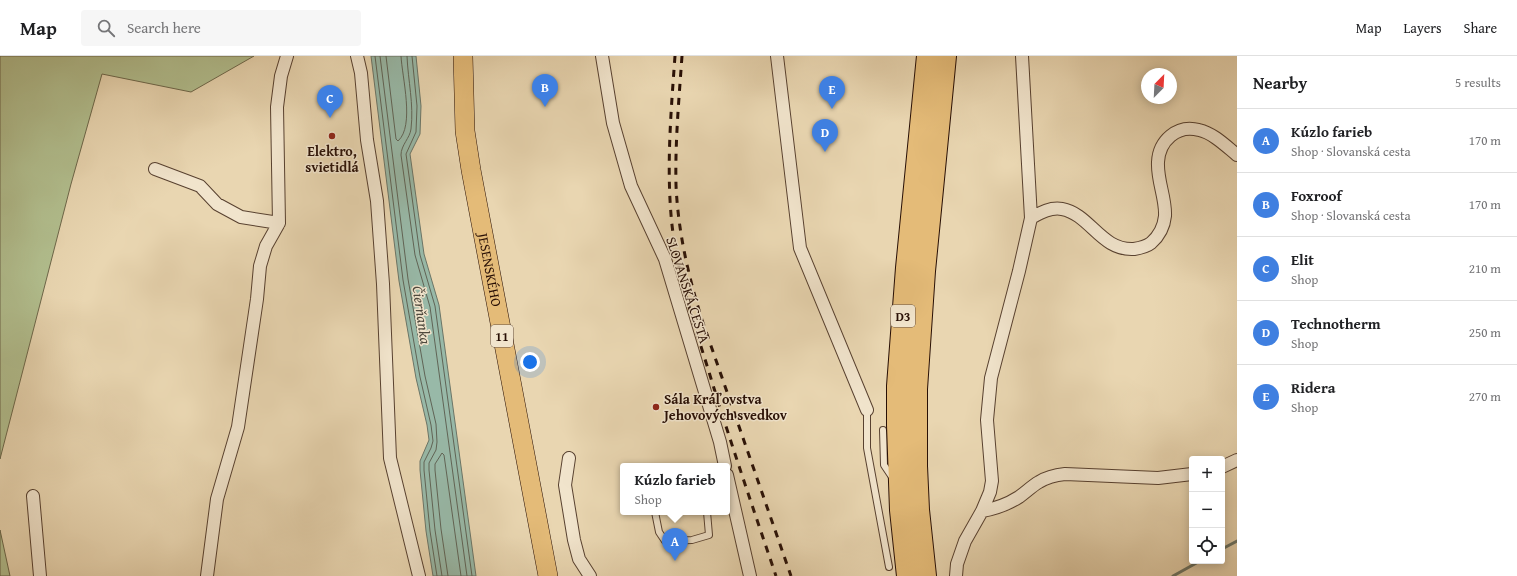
<!DOCTYPE html>
<meta charset="utf-8">
<style>
:root{--surface:#fff;--page:#f6f6f6;--text:#202124;--muted:#757577;--line:#e0e0e0;--accent:#b45309}
body{margin:0;font-family:"Gentium Book Plus",serif;background:var(--page);color:var(--text)}
.controls{position:absolute;right:12px;bottom:12px;display:grid;overflow:hidden;border-radius:4px;box-shadow:0 2px 10px #0003}
.controls button{width:36px;height:36px;display:grid;place-items:center;padding:0;border:0;border-bottom:1px solid var(--line);background:var(--surface);color:var(--text);font:20px sans-serif}
.compass{position:absolute;left:1141px;top:12px;width:36px;height:36px;border-radius:50%;background:var(--surface);box-shadow:0 2px 10px #0003;rotate:24deg}
.you{position:absolute;left:530px;top:306px;width:14px;height:14px;margin:-10px;border:3px solid #fff;border-radius:50%;background:#1a73e8;box-shadow:0 0 0 6px #1a73e833}
.badge{display:grid;place-items:center;width:26px;height:26px;border-radius:50%;background:var(--accent);color:#fff;font-size:13px;font-weight:700}
.pin{position:absolute;translate:-50% -33px;filter:drop-shadow(0 1px 2px #0008)}
.pin::after{content:'';position:absolute;top:21px;width:14px;height:12px;background:inherit;clip-path:polygon(0 0,100% 0,50% 100%)}
.popup{position:absolute;left:620px;top:407px;width:110px;height:52px;box-sizing:border-box;display:grid;place-content:center;border-radius:4px;background:var(--surface);filter:drop-shadow(0 1px 3px #0005);font-size:13px;white-space:nowrap;color:var(--muted)}
.popup b{font-size:15px;color:var(--text)}
.popup::after{content:'';position:absolute;left:50%;top:100%;margin-left:-8px;border:8px solid transparent;border-top-color:var(--surface)}
.list{margin:0;padding:0;list-style:none}
h2{display:flex;justify-content:space-between;align-items:center;height:52px;margin:0;padding:0 16px;font-size:17px}
h2 small{font-size:13px;font-weight:400;color:var(--muted)}
.list li{display:grid;grid-template-columns:26px 1fr auto;gap:12px;align-items:center;box-sizing:border-box;height:64px;padding:0 16px;border-top:1px solid var(--line)}
.list b{display:block;font-size:15px;white-space:nowrap}
.list p{margin:0;font-size:13px;white-space:nowrap;color:var(--muted)}
.list em{font-size:13px;font-style:normal;color:var(--muted)}
.icon{flex:none;width:22px;height:22px;fill:none;stroke:currentColor;stroke-width:2;stroke-linecap:round;stroke-linejoin:round}
.map{position:relative;flex:none;width:1237px;height:520px;overflow:hidden}
header{display:flex;align-items:center;gap:24px;box-sizing:border-box;height:56px;padding:0 20px;background:var(--surface);border-bottom:1px solid var(--line)}
header strong{font-size:19px}
nav{display:flex;gap:22px;margin-inline-start:auto;font-size:14px}
.search{width:280px;height:36px;background:var(--page);display:flex;align-items:center;gap:10px;box-sizing:border-box;padding:0 14px;border-radius:4px;color:var(--muted);font-size:15px}
main{display:flex}
aside{flex:1;background:var(--surface)}
.map>svg:first-child{display:block}
.green{fill:#b2bf8f;stroke:#6d674a}
.water{fill:#98b9a8;stroke:#6b7567}
.lines{fill:none;stroke-linecap:round;stroke-linejoin:round}
.shore{stroke:#606456;stroke-width:1}
.stream{stroke:#6b7567;stroke-width:3}
.lane-casing{stroke:#584130;stroke-width:8}
.street-casing{stroke:#584130;stroke-width:14}
.primary-casing{stroke:#280f05;stroke-width:20}
.highway-casing{stroke:#280f05;stroke-width:24}
.lane{stroke:#f1e4cc;stroke-width:6}
.street{stroke:#f1e4cc;stroke-width:12}
.primary{stroke:#e4bb78;stroke-width:19}
.highway{stroke:#e4bb78;stroke-width:22}
.rail{stroke:#280f05;stroke-width:3;stroke-dasharray:7 7;stroke-linecap:butt}
.poi-dot{fill:#8f2418;stroke:#f1e4cc;stroke-width:1.5}
.labels{text-anchor:middle;dominant-baseline:central;stroke-width:3;stroke-linejoin:round;paint-order:stroke}
.shield{fill:#f1e4cc;stroke:#644f41;stroke-width:1}
.shield-label{font-size:13px;font-weight:bold;fill:#280f05}
.poi-label{font-size:14px;font-weight:bold;fill:#280f05;stroke:#f1e4cc}
.street-label{font-size:14px;fill:#280f05;stroke:#f1e4cc}
.water-label{font-size:15px;font-style:italic;fill:#4f4a3e;stroke:#f1e4cc}
</style>
<header>
<strong>Map</strong>
<div class="search"><svg class="icon" aria-label="search" viewBox="0 0 24 24"><circle cx="10" cy="10" r="6"/><path d="M15 15l6 6"/></svg>Search here</div>
<nav><a>Map</a><a>Layers</a><a>Share</a></nav>
</header>
<main>
<div class="map">
<svg width="1237" height="520" viewBox="0 0 1237 520">
<rect width="100%" height="100%" fill="#e9d6b1"/>
<filter id="stains"><feTurbulence type="fractalNoise" baseFrequency=".005" numOctaves="4"/><feColorMatrix values="0 0 0 0 .2 0 0 0 0 .09 0 0 0 0 .02 0 0 0 .5 -.17"/></filter>
<radialGradient id="worn" r=".72"><stop offset=".6" stop-color="#630" stop-opacity="0"/><stop offset="1" stop-color="#630" stop-opacity=".3"/></radialGradient>
<path class="green" d="M0 0H254L191 36 102 18 71 128 0 403Z
M0 474 10 520H0Z"/>
<path class="water" d="M371 0H416L421 50 420 78 410 98 424 198 439 249 476 520H433L426 475 420 414V405L429 384 427 369 416 322 399 225Z"/>
<g class="lines">
<path class="shore" d="M375 0 403 224 420 321 431 369 433 385 431 392 424 406V414L430 475 437 520
M380 0 408 223 425 320 436 368 437 386 436 394 429 407V414L435 474 442 520
M386 0 396 83 398 85C415 70 402 21 401 0
M407 0C408 25 414 48 411 73 410 82 401 89 401 99L415 199 430 251 467 520
M412 0 417 50 416 76 406 98 420 199 435 250 472 520
M448 520 441 473 435 414V408L442 397 444 399 461 520"/>
<path class="stream" d="M1222 493 1237 485
M1173 520 1200 505"/>
<g class="lane-casing">
<path id="lane" d="M867 354V392L889 511
M883 374 884 409 894 424
M655 456 659 476 665 485 692 484 709 479 707 456"/>
</g>
<g class="street-casing">
<path id="street" d="M357 0 361 17 367 84 377 145 383 228 390 402 419 520
M602 0 613 67 631 130 665 203 720 386 725 410
M777 0 800 192 867 354
M155 113 200 130 217 148 241 161 279 167
M1031 162C1040 157 1050 151 1062 153 1090 158 1101 195 1134 193 1140 192 1146 191 1151 187 1159 180 1164 170 1165 160 1166 142 1157 125 1158 106 1159 85 1177 68 1199 74 1213 77 1226 90 1237 99
M569 402 565 429 574 484 579 503 590 520
M1222 411 1237 404
M727 419 750 520
M33 440 40 520
M982 455C994 453 1008 448 1019 441 1026 436 1032 430 1039 426 1047 421 1056 419 1065 418L1158 422 1192 418
M207 520 217 443 238 371 257 243 260 210 266 190 279 167 277 51 281 20 287 0
M956 520 957 508 965 485 982 455 990 436 992 425 987 364 991 322 1019 215 1031 162 1022 0"/>
</g>
<g class="primary-casing">
<g id="primary">
<path id="s1" d="M463 0 465 75 471 114 548 520"/>
</g>
</g>
<g class="highway-casing">
<path id="highway" d="M908 520 901 454 898 369V330L907 212 928 0
M925 520 918 454 916 410V333L924 215 945 0"/>
</g>
<use href="#lane" class="lane"/>
<use href="#street" class="street"/>
<use href="#primary" class="primary"/>
<use href="#highway" class="highway"/>
<path class="rail" d="M675 0C671 56 666 113 672 169 678 220 694 268 709 316 730 385 753 452 776 520
M682 0C679 43 675 86 676 129 678 175 688 219 702 264L791 520"/>
</g>
<g class="poi-dot">
<circle cx="332" cy="80" r="4"/>
<circle cx="656" cy="351" r="4"/>
</g>
<g class="labels">
<g class="shield">
<rect x="891" y="249" width="24" height="22" rx="3"/>
<rect x="491" y="269" width="22" height="22" rx="3"/>
</g>
<g class="shield-label">
<text x="903" y="260">D3</text>
<text x="502" y="280">11</text>
</g>
<g class="poi-label">
<text x="332" y="95">Elektro,<tspan x="332" dy="16">svietidlá</tspan></text>
<text x="664" y="343" text-anchor="start">Sála Kráľovstva<tspan x="664" dy="16">Jehovových svedkov</tspan></text>
</g>
<g class="street-label">
<text stroke="none"><textPath href="#s1" startOffset="216">JESENSKÉHO</textPath></text>
<text transform="translate(688 234) rotate(72)">SLOVANSKÁ CESTA</text>
</g>
<g class="water-label">
<text transform="translate(422 259) rotate(82)">Čierňanka</text>
</g>
</g>
<rect width="100%" height="100%" filter="url(#stains)"/>
<rect width="100%" height="100%" fill="url(#worn)"/>
</svg>
<div class="controls">
<button>+</button>
<button>−</button>
<button><svg class="icon" aria-label="locate" viewBox="0 0 24 24"><circle cx="12" cy="12" r="6"/><path d="M12 2v4M12 18v4M2 12h4M18 12h4"/></svg></button>
</div>
<svg class="compass" viewBox="-18 -18 36 36"><path d="M0-13l5 13h-10z" fill="#e53935"/><path d="M0 13l5-13h-10z" fill="#757577"/></svg>
<div class="you"></div>
<div class="pin badge" style="left:675px;top:505px;background:#3f7fe0">A</div>
<div class="popup"><b>Kúzlo farieb</b>Shop</div>
<div class="pin badge" style="left:545px;top:51px;background:#3f7fe0">B</div>
<div class="pin badge" style="left:330px;top:62px;background:#3f7fe0">C</div>
<div class="pin badge" style="left:825px;top:96px;background:#3f7fe0">D</div>
<div class="pin badge" style="left:832px;top:53px;background:#3f7fe0">E</div>
</div>
<aside>
<h2>Nearby<small>5 results</small></h2>
<ul class="list">
<li><span class="badge" style="background:#3f7fe0">A</span><div><b>Kúzlo farieb</b><p>Shop · Slovanská cesta</p></div><em>170 m</em></li>
<li><span class="badge" style="background:#3f7fe0">B</span><div><b>Foxroof</b><p>Shop · Slovanská cesta</p></div><em>170 m</em></li>
<li><span class="badge" style="background:#3f7fe0">C</span><div><b>Elit</b><p>Shop</p></div><em>210 m</em></li>
<li><span class="badge" style="background:#3f7fe0">D</span><div><b>Technotherm</b><p>Shop</p></div><em>250 m</em></li>
<li><span class="badge" style="background:#3f7fe0">E</span><div><b>Ridera</b><p>Shop</p></div><em>270 m</em></li>
</ul>
</aside>
</main>
